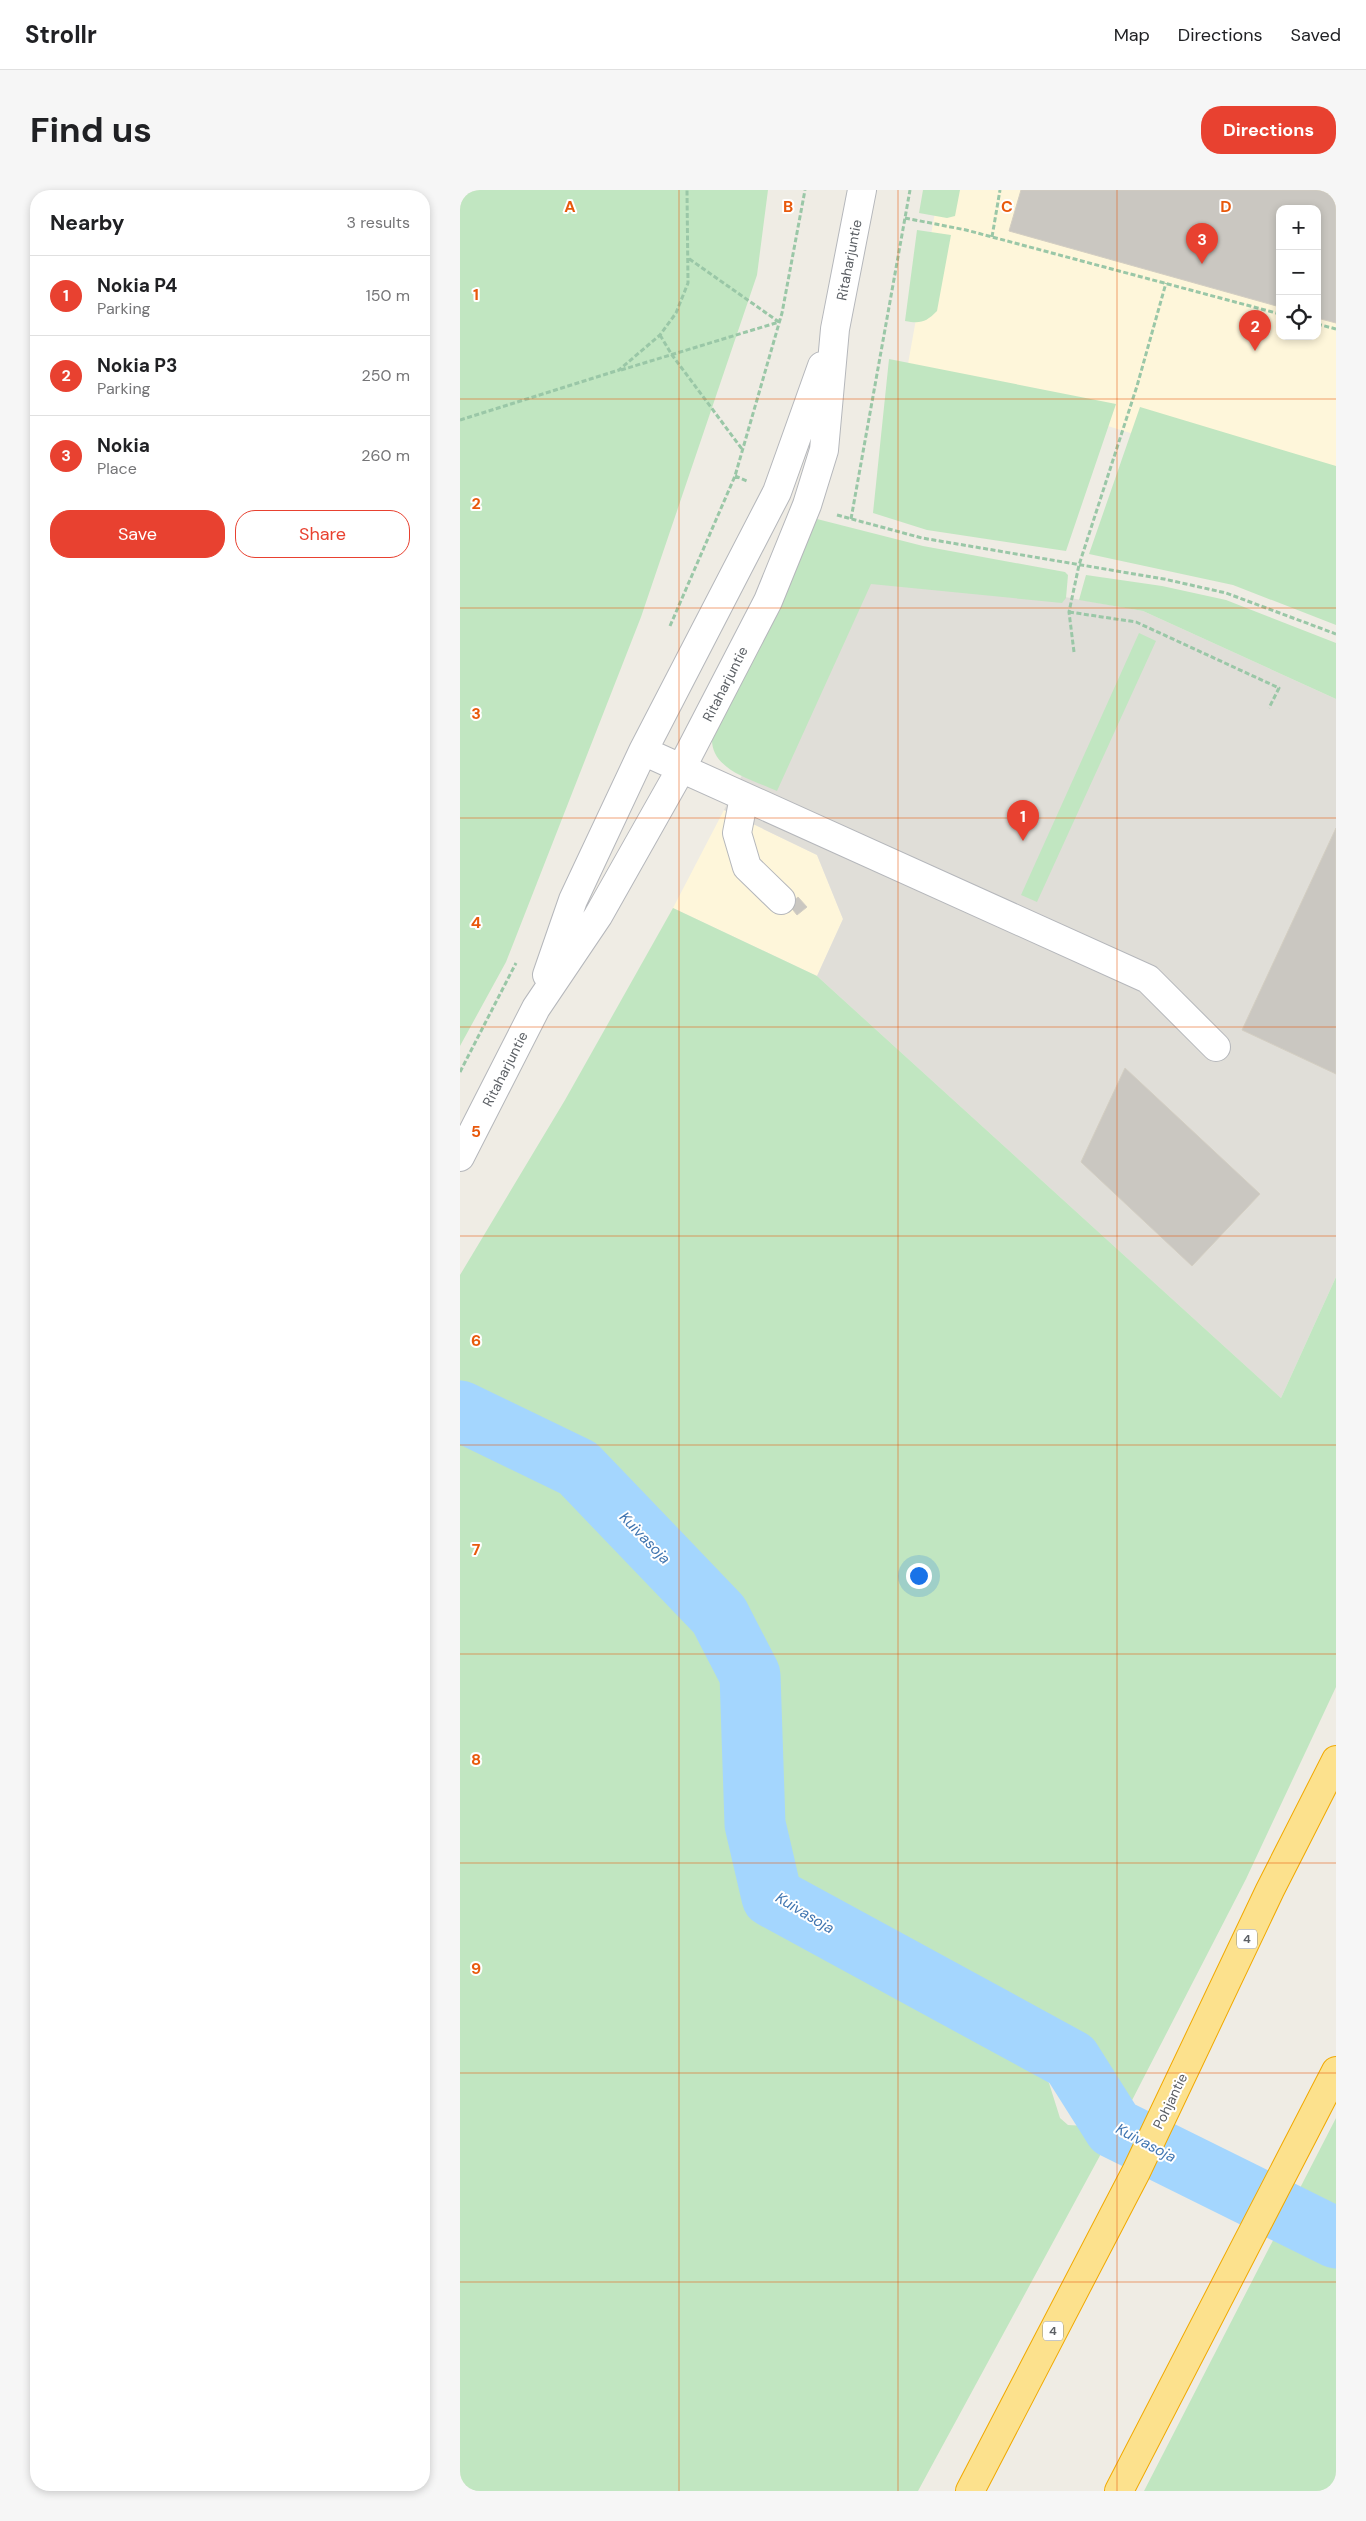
<!DOCTYPE html>
<meta charset="utf-8">
<style>
:root{--surface:#fff;--page:#f6f6f6;--text:#202124;--muted:#757577;--line:#e0e0e0;--accent:#e84130}
body{margin:0;font-family:"DM Sans",sans-serif;background:var(--page);color:var(--text)}
.controls{position:absolute;right:15px;top:15px;display:grid;overflow:hidden;border-radius:10px;box-shadow:0 2px 8px #0003}
.controls button{width:45px;height:45px;display:grid;place-items:center;padding:0;border:0;border-bottom:1px solid var(--line);background:var(--surface);color:var(--text);font:25px sans-serif}
.you{position:absolute;left:458px;top:1385px;width:18px;height:18px;margin:-12px;border:4px solid #fff;border-radius:50%;background:#1a73e8;box-shadow:0 0 0 8px #1a73e833}
.badge{display:grid;place-items:center;width:32px;height:32px;border-radius:50%;background:var(--accent);color:#fff;font-size:16px;font-weight:700}
.pin{position:absolute;translate:-50% -41px;filter:drop-shadow(0 1px 2px #0008)}
.pin::after{content:'';position:absolute;top:26px;width:18px;height:15px;background:inherit;clip-path:polygon(0 0,100% 0,50% 100%)}
.list{margin:0;padding:0;list-style:none}
h2{display:flex;justify-content:space-between;align-items:center;height:65px;margin:0;padding:0 20px;font-size:21px}
h2 small{font-size:16px;font-weight:400;color:var(--muted)}
.list li{display:grid;grid-template-columns:32px 1fr auto;gap:15px;align-items:center;box-sizing:border-box;height:80px;padding:0 20px;border-top:1px solid var(--line)}
.list b{display:block;font-size:19px;white-space:nowrap}
.list p{margin:0;font-size:16px;white-space:nowrap;color:var(--muted)}
.list em{font-size:16px;font-style:normal;color:var(--muted)}
.actions{display:flex;gap:10px;padding:15px 20px}
.actions a{flex:1;padding:11px 0;border:1px solid var(--accent);border-radius:20px;text-align:center;font-size:18px;color:var(--accent)}
.actions .main{background:var(--accent);color:#fff}
.icon{flex:none;width:28px;height:28px;fill:none;stroke:currentColor;stroke-width:2;stroke-linecap:round;stroke-linejoin:round}
.map{position:relative;flex:none;width:876px;height:2301px;overflow:hidden;border-radius:20px}
header{display:flex;align-items:center;gap:30px;box-sizing:border-box;height:70px;padding:0 25px;background:var(--surface);border-bottom:1px solid var(--line)}
header strong{font-size:24px}
nav{display:flex;gap:28px;margin-inline-start:auto;font-size:18px}
.intro{display:flex;align-items:center;justify-content:space-between;box-sizing:border-box;height:120px;padding:0 30px}
h1{margin:0;font-size:35px}
.button{padding:12px 22px;border-radius:20px;background:var(--accent);color:#fff;font-size:18px;font-weight:700}
main{display:flex;gap:30px;padding:0 30px}
aside{flex:1;background:var(--surface);border-radius:20px;box-shadow:0 2px 8px #0003}
.map>svg:first-child{display:block}
.commercial{fill:#fef6da;fill-rule:evenodd}
.industrial{fill:#e0ded8}
.green{fill:#c1e6c1}
.lines{fill:none;stroke-linecap:round;stroke-linejoin:round}
.river{stroke:#a4d6fe;stroke-width:61}
.building{fill:#cac7c1;stroke:#d3cec2}
.minor-casing{stroke:#b5b7bb;stroke-width:30}
.highway-casing{stroke:#f1a901;stroke-width:30}
.path{stroke:#9ac7a7;stroke-width:3;stroke-dasharray:5 2.5;stroke-linecap:butt}
.minor{stroke:#fff;stroke-width:28}
.highway{stroke:#fce18d;stroke-width:28}
.grid{fill:none;stroke:#e8590c;stroke-width:1;stroke-opacity:0.55}
.labels{text-anchor:middle;dominant-baseline:central;stroke-width:4;stroke-linejoin:round;paint-order:stroke}
.shield{fill:#fff;stroke:#8d9093;stroke-width:1}
.shield-label{font-size:12px;font-weight:bold;fill:#5c6065}
.street-label{font-size:14px;fill:#5c6065;stroke:#fff}
.water-label{font-size:15px;font-style:italic;fill:#4176b1;stroke:#fff}
.grid-label{font-size:16px;text-anchor:middle;font-weight:bold;fill:#e8590c;stroke:#fff;stroke-width:4;stroke-linejoin:round;paint-order:stroke}
</style>
<header>
<strong>Strollr</strong>
<nav><a>Map</a><a>Directions</a><a>Saved</a></nav>
</header>
<div class="intro"><h1>Find us</h1><a class="button">Directions</a></div>
<main>
<aside>
<h2>Nearby<small>3 results</small></h2>
<ul class="list">
<li><span class="badge">1</span><div><b>Nokia P4</b><p>Parking</p></div><em>150 m</em></li>
<li><span class="badge">2</span><div><b>Nokia P3</b><p>Parking</p></div><em>250 m</em></li>
<li><span class="badge">3</span><div><b>Nokia</b><p>Place</p></div><em>260 m</em></li>
</ul>
<div class="actions"><a class="main">Save</a><a>Share</a></div>
</aside>
<div class="map">
<svg width="876" height="2301" viewBox="0 0 876 2301">
<rect width="100%" height="100%" fill="#efece4"/>
<path class="commercial" d="M479 0H876V307L448 174ZM820 19H857V146H820Z
M264 620 357 665 383 729 357 786 213 718Z"/>
<path class="industrial" d="M394 369 683 421 876 509V1087L821 1208 357 786 383 729 357 665 264 620Z"/>
<path class="green" d="M0 0H308L297 85 181 427 46 772 0 856Z
M463 0H500L495 26 487 28 459 23Z
M457 40 491 45 477 121C466 132 461 134 445 131Z
M429 169 656 214 606 361 467 340 413 323Z
M680 217 876 276V435L773 395 629 364Z
M357 329 463 356 605 382 608 385 606 408 602 413 411 394 317 601C293 590 251 580 252 549L321 412Z
M626 385 702 396 766 410 876 453V509L683 421 619 410Z
M679 443 696 451 577 712 561 705Z
M213 718 357 786 821 1208 876 1087V1497L786 1689 667 1920 643 1907 632 1875 619 1863 534 1812 504 1790 490 1816 579 1881 589 1893 600 1928 608 1935 626 1936 649 1949 458 2301H0V1085L105 910Z
M876 1928V2301H684Z"/>
<g class="lines">
<path class="river" d="M0 1221 118 1278 259 1425 290 1485 295 1634 312 1707 611 1870 654 1938 876 2048"/>
</g>
<path class="building" d="M561 0H876V133L857 128V19H820V117L549 41Z
M876 638V884L782 840Z
M338 707 347 717 337 725 329 715Z
M665 878 800 1004 732 1076 621 972Z"/>
<g class="lines">
<g class="minor-casing">
<path id="minor" d="M183 561 688 789 756 857
M284 607 277 643 287 677 321 710
M87 785 113 710 183 561 317 302 362 176
M0 967 76 818 138 726 221 579 308 411 347 315 364 260 375 139 402 0"/>
</g>
<g class="highway-casing">
<path id="highway" d="M510 2301 676 1982 810 1700 876 1570
M659 2301 876 1881"/>
</g>
<path class="path" d="M445 28 506 40 820 124
M532 47 540 0
M857 134 876 139
M200 145 212 165 282 259
M161 180 319 132 228 68
M0 230 159 180 200 145 216 123 228 93 227 0
M275 286 287 291
M377 325 462 348 704 389 766 403 876 444
M391 329 450 0
M609 422 676 432 819 498 809 518
M210 436 275 286 322 123 345 0
M614 462 609 422 619 375 677 196 706 93
M0 882 56 773"/>
<use href="#minor" class="minor"/>
<use href="#highway" class="highway"/>
</g>
<path class="grid" d="M219 0V2301M438 0V2301M657 0V2301M0 209H876M0 418H876M0 628H876M0 837H876M0 1046H876M0 1255H876M0 1464H876M0 1673H876M0 1883H876M0 2092H876"/>
<g class="labels">
<g class="shield">
<rect x="777" y="1739.5" width="20" height="19" rx="4"/>
<rect x="583" y="2131.5" width="20" height="19" rx="4"/>
</g>
<g class="shield-label">
<text x="787" y="1749">4</text>
<text x="593" y="2141">4</text>
</g>
<g class="street-label">
<text transform="translate(389 70) rotate(-79)">Ritaharjuntie</text>
<text transform="translate(265 494) rotate(-63)">Ritaharjuntie</text>
<text transform="translate(45 879) rotate(-63)">Ritaharjuntie</text>
<text transform="translate(710 1911) rotate(-64)">Pohjantie</text>
</g>
<g class="water-label">
<text transform="translate(185 1348) rotate(46)">Kuivasoja</text>
<text transform="translate(345 1723) rotate(31)">Kuivasoja</text>
<text transform="translate(686 1953) rotate(28)">Kuivasoja</text>
</g>
</g>
<g class="grid-label">
<text x="110" y="22">A</text>
<text x="328" y="22">B</text>
<text x="547" y="22">C</text>
<text x="766" y="22">D</text>
<text x="16" y="110">1</text>
<text x="16" y="319">2</text>
<text x="16" y="529">3</text>
<text x="16" y="738">4</text>
<text x="16" y="947">5</text>
<text x="16" y="1156">6</text>
<text x="16" y="1365">7</text>
<text x="16" y="1575">8</text>
<text x="16" y="1784">9</text>
</g>
</svg>
<div class="controls">
<button>+</button>
<button>−</button>
<button><svg class="icon" aria-label="locate" viewBox="0 0 24 24"><circle cx="12" cy="12" r="6"/><path d="M12 2v4M12 18v4M2 12h4M18 12h4"/></svg></button>
</div>
<div class="you"></div>
<div class="pin badge" style="left:563px;top:651px">1</div>
<div class="pin badge" style="left:795px;top:161px">2</div>
<div class="pin badge" style="left:742px;top:74px">3</div>
</div>
</main>
